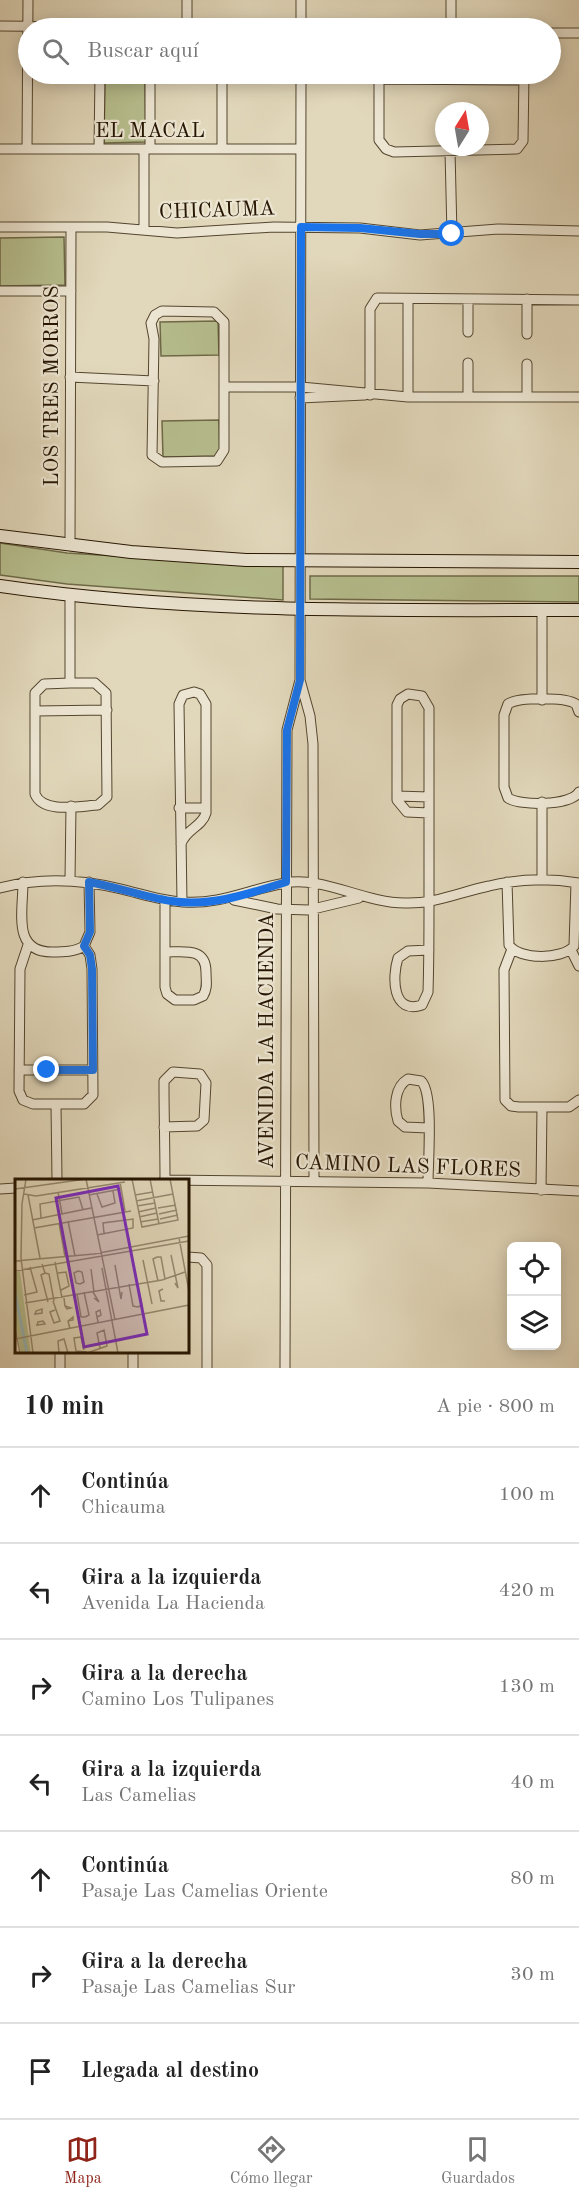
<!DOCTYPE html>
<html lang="es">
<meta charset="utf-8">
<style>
:root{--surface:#fff;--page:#f2f2f2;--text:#222;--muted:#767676;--line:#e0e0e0;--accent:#8f2418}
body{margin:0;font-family:"Old Standard TT",serif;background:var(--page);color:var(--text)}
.controls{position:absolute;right:18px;bottom:18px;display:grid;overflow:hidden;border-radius:9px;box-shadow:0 3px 15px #0003}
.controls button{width:54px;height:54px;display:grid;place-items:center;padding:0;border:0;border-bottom:2px solid var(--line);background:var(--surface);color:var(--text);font:30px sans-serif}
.compass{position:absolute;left:435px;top:102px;width:54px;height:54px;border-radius:50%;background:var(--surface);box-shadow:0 3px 15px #0003;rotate:11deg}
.stop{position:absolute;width:18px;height:18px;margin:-14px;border:4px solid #1a73e8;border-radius:50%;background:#fff}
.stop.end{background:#1a73e8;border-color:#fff;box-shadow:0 2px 6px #0008}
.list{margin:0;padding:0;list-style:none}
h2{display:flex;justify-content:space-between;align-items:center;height:78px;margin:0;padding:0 24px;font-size:26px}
h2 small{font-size:20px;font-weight:400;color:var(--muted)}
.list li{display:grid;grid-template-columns:39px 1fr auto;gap:18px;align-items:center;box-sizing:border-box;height:96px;padding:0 24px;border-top:2px solid var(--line)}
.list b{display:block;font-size:22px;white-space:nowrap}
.list p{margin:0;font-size:20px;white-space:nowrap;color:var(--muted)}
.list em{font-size:20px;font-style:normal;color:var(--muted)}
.icon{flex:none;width:33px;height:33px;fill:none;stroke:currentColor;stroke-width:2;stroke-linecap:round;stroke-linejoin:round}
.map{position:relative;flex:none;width:579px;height:1368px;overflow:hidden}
.search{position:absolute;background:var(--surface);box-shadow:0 3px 15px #0003;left:18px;right:18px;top:18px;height:66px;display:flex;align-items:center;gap:15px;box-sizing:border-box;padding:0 21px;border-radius:33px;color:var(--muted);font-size:22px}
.sheet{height:750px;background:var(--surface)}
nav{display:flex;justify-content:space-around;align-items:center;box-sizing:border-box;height:84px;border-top:2px solid var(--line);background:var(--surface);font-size:16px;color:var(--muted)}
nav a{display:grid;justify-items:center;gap:3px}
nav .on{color:var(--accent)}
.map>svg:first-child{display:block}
.green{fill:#b6bd8d;stroke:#6e6947;stroke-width:1.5}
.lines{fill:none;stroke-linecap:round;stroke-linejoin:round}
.street-casing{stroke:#54462f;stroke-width:11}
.secondary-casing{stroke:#251501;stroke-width:14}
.street{stroke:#ece5d2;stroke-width:9}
.secondary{stroke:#ece5d2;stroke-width:12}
.route{stroke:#1a73e8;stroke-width:8}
.labels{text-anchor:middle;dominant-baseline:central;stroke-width:4.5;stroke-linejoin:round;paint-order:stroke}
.street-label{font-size:21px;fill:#251501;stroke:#ece5d2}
.inset-river{fill:none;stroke:#98b7b9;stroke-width:3}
.inset-road{fill:none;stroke:#968970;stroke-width:1.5}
.view{fill:#7b2cbf;fill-opacity:0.15;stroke:#7b2cbf;stroke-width:3}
.inset-edge{fill:none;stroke:#251501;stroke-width:3}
</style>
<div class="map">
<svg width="579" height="1368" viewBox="0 0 579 1368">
<rect width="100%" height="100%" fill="#e1d7ba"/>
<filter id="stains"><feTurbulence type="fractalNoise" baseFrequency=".00333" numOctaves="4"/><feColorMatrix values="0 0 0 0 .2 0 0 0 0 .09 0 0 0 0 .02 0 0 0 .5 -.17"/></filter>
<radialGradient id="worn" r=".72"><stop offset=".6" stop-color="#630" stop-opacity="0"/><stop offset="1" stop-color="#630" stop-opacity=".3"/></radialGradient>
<path class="green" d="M105 74H145L146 142 104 143Z
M64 237 65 285 0 286V238Z
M218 321 219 355 161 356 160 322Z
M219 420 220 456 163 457 162 421Z
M0 543 67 553 283 566V600L67 584 0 575Z
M310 576H579V602L310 599Z"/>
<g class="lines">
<g class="street-casing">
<path id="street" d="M301 0V28
M0 26 213 28
M187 27V0
M451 28V0
M550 33H579
M150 74V149
M301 74 300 680 310 716 313 744 314 1180
M379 74V140L386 149 394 152 517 149 523 141 524 74
M379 79 524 80
M0 149H301
M27 149 28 0
M99 149 100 74
M144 149V230
M222 149V74
M450 151 452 234
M0 227H107L177 233 274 227 360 228 420 235 498 229 579 231
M0 291H71
M527 299V334
M468 301V332
M162 311 214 312 224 322V450L217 461 162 462 152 455 154 339 151 323 155 315Z
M468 363V397
M70 377 154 381
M224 387H301L408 397H579
M370 395V309L377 298 579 300
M408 397V300
M527 397V364
M300 398 365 395
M70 545 71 227
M70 683H95L106 693 107 797 98 805C80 806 43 814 35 794V693L44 684Z
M70 683V595
M542 700V610
M35 711 107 710
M579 712 576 704C566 697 518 697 508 704L504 715V787L508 798C520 806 571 806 579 792
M397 796 429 797
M542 802V880
M179 808H206
M181 844C186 829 202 827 206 813V704L200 694 194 692 183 695 179 704 182 902
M70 880 71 806
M23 882C23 912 12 952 52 952 63 952 75 952 84 946
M507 882 509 945C519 960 562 960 574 946L576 883
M0 888C41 877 80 879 121 889 142 894 162 901 183 902 220 905 250 889 285 883 323 876 364 903 405 903 435 904 460 892 489 886 518 879 549 878 579 883
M234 900 277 909 309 910 359 898
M28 945 20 969 19 1091 23 1100 33 1104H84L93 1095 92 969 90 955 84 946
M84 946 90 932 89 882
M512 949 504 970 505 1100 511 1106 519 1107H569L579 1100
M429 950 408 951 398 958C392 977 392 1015 422 1005L428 992C429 962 429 932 429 902V708L422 696 408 694 400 699 397 705V800L407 812 429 813
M571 950 579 966
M165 952C184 952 206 947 206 972 206 981 208 988 203 996L194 1000H175L167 994 165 987V900
M19 1070H93
M56 1105 57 1180
M164 1127 197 1126 204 1120 206 1083 200 1074 173 1072 164 1081V1084C164 1116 165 1148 165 1180
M164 1180 428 1183 579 1191
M428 1183C428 1162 434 1092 421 1081L408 1079C394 1087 394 1108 398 1121L405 1127 428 1128
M0 1189 16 1188
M541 1190 542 1107
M188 1257 201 1258 207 1265V1368
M60 1368V1352
M133 1368V1352
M285 1368 287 730 300 680"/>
</g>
<g class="secondary-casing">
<path id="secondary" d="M0 536 131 552 246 560 579 562
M0 586C192 614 386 610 579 610"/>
</g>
<use href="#street" class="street"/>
<use href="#secondary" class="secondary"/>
</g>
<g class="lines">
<path class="route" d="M47 1070H93L92 969 90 955 84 946 90 932 89 882C117 887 144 897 171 901 211 907 248 894 286 882L287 730 300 680 301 227 360 228 420 234H452"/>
</g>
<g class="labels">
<g class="street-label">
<text x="150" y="131">EL MACAL</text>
<text transform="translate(217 211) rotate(-2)">CHICAUMA</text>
<text transform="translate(52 386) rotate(-90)">LOS TRES MORROS</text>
<text transform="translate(267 1041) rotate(-90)">AVENIDA LA HACIENDA</text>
<text transform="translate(408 1167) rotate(2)">CAMINO LAS FLORES</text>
</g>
</g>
<g transform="translate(15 1179)">
<rect width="174" height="174" fill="#e1d7ba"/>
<path d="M5 92 13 155 16 174H6L0 144V94Z" fill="#b6bd8d"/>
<path class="inset-river" d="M0 114 12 174"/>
<path class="inset-road" d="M11 0 7 25 6 79 18 174M71 0 100 141M117 0 127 48 163 41 155 0M135 0 144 45M105 3 110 32M0 10 71 0M43 13 47 35M9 15 21 17 110 3M82 15 87 28 100 24 98 12M13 16 25 79M74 16 106 10M120 16 138 13M121 22 158 15M122 27 140 24M143 29 161 26M123 33 141 29M144 35 162 31M124 38 142 34M26 39 25 25 64 18 68 31M145 40 163 36M17 41 76 29M53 42 60 77M125 43 143 40M44 44 50 78M19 49 116 32M82 56 118 49V40L88 44 89 54M164 59 174 112M156 76 163 109 160 104M142 78H146L150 100M142 78 138 80 143 102M128 81 137 125M0 82 79 75 174 57M40 83 47 119M27 85 30 94 34 95 39 122M100 86 106 120 107 113M87 89 103 174M76 90 79 113M0 92 174 62M63 92 67 93 69 103 65 105M63 92 59 94 61 104 65 105M30 94 26 96 33 123M43 94 51 93 54 107 46 111M122 103 127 126 123 128M114 105 118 127 123 128M148 110 144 112 146 122H150M69 113 74 136 70 138M78 113 84 123 79 119M62 115 66 138H70M9 116 22 113 15 88M49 119 50 127 56 129 52 130 50 127M38 122 45 142 39 144 35 133 40 131M10 124 147 101 170 93M27 130V134L20 135 21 132ZM82 138 86 136 85 131 81 133 83 143V144M28 142 30 145 22 146 23 143ZM53 142 58 138V141L53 142 55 150M0 149 5 174M0 160 174 126M69 171 66 158 59 159 61 172 72 173M44 174 43 162 49 160 53 174M72 174 92 167 89 151 82 154 85 169"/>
<path class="view" d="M103 7 132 155 69 168 41 19Z"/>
<rect width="174" height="174" class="inset-edge"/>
</g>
<rect width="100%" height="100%" filter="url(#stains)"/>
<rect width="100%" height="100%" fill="url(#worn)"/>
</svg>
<div class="controls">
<button><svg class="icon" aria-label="locate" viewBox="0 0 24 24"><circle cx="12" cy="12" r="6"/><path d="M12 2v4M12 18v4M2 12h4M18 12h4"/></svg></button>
<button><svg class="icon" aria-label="layers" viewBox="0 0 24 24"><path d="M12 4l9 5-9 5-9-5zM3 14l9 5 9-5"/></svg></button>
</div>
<svg class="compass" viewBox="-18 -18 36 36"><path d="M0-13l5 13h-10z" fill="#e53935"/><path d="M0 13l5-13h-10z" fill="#767676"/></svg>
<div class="stop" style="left:452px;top:234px"></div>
<div class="stop end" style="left:47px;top:1070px"></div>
<div class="search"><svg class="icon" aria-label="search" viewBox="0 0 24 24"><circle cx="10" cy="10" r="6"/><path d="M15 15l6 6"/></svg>Buscar aquí</div>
</div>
<section class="sheet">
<h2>10 min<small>A pie · 800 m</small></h2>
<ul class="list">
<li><svg class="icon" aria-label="ahead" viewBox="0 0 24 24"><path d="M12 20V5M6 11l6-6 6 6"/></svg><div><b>Continúa</b><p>Chicauma</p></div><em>100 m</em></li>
<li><svg class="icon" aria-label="left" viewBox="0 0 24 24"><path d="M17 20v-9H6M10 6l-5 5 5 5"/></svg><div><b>Gira a la izquierda</b><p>Avenida La Hacienda</p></div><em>420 m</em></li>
<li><svg class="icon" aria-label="right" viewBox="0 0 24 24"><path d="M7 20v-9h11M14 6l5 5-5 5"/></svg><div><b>Gira a la derecha</b><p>Camino Los Tulipanes</p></div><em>130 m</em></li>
<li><svg class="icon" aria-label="left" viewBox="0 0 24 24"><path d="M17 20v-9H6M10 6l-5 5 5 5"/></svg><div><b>Gira a la izquierda</b><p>Las Camelias</p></div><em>40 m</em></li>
<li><svg class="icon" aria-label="ahead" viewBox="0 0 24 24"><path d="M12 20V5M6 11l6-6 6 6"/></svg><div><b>Continúa</b><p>Pasaje Las Camelias Oriente</p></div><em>80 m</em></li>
<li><svg class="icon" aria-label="right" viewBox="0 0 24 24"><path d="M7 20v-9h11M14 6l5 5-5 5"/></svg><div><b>Gira a la derecha</b><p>Pasaje Las Camelias Sur</p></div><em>30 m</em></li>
<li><svg class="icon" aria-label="arrive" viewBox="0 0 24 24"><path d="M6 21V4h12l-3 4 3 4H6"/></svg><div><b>Llegada al destino</b></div></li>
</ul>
</section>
<nav>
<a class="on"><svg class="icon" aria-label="map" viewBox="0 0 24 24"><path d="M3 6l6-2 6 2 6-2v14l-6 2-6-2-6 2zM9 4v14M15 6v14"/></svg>Mapa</a>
<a><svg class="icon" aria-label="directions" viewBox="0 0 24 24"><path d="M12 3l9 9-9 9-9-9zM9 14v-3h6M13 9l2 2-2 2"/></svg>Cómo llegar</a>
<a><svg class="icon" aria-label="saved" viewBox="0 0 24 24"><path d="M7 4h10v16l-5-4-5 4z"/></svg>Guardados</a>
</nav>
